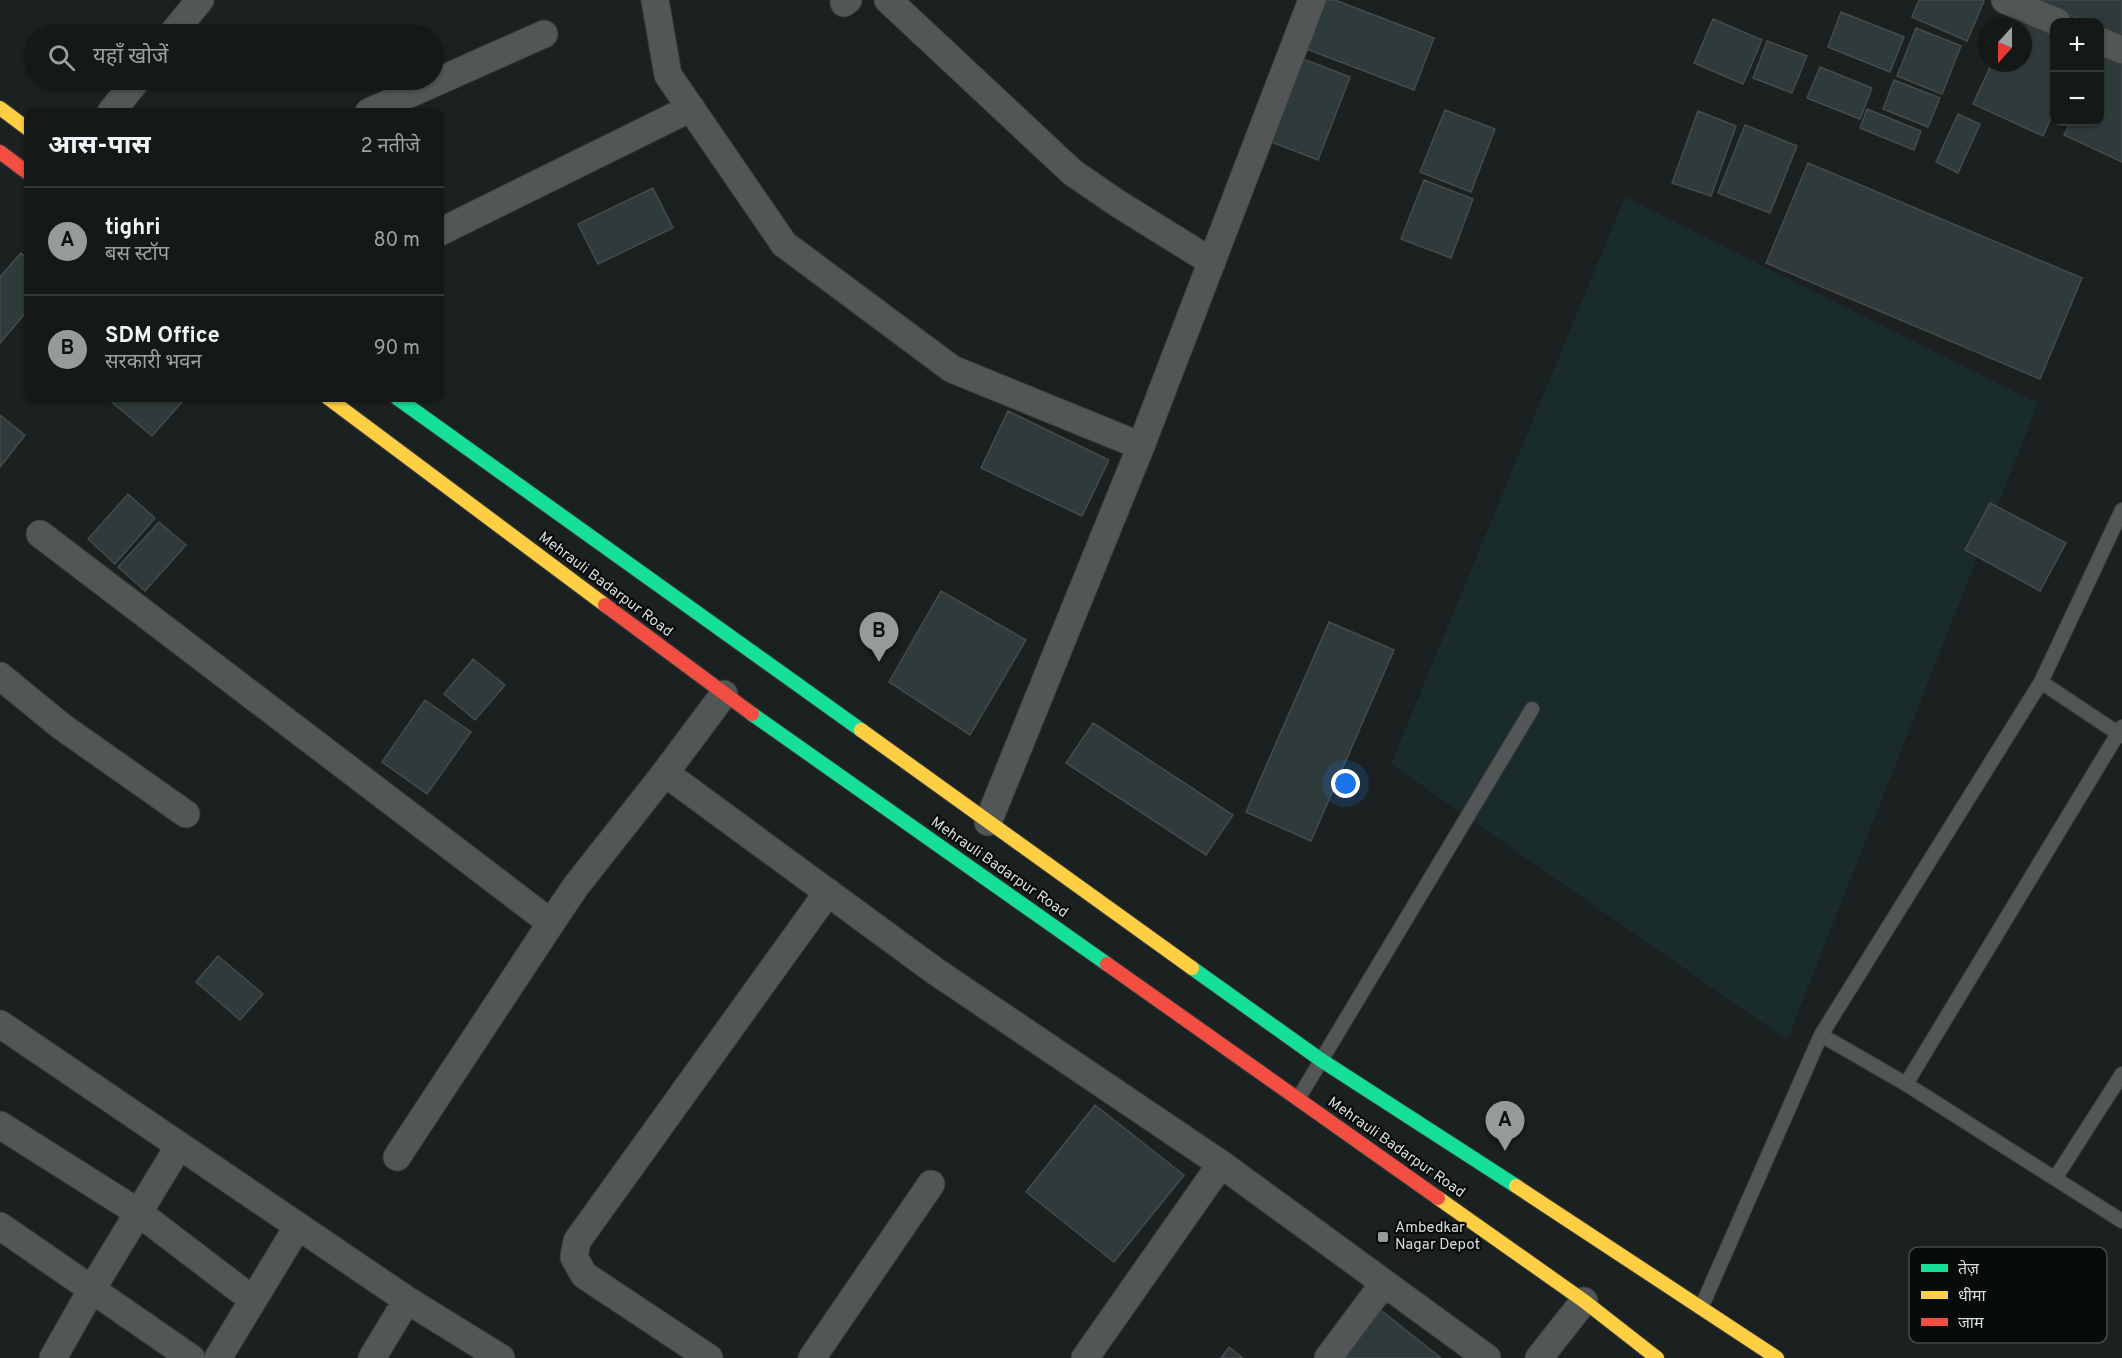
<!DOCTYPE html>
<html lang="hi">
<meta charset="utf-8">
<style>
:root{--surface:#141918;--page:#212625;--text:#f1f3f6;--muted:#9da0a2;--line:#333837;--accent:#959b9a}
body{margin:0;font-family:Overpass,"Noto Sans Devanagari",sans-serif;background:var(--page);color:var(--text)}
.controls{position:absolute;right:18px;top:18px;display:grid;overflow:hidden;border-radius:12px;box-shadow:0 2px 4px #0004}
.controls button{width:54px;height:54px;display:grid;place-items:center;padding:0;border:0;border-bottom:2px solid var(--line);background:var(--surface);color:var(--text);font:30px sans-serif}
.compass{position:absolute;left:1978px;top:18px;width:54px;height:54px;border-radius:50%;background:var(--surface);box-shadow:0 2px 4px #0004;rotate:201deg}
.you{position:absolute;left:1346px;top:784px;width:21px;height:21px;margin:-15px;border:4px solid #fff;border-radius:50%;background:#1a73e8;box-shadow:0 0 0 9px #1a73e833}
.badge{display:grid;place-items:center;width:39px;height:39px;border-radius:50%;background:var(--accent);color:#111;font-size:20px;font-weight:700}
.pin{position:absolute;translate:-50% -50px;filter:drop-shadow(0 2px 3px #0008)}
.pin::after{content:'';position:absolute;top:32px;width:21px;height:18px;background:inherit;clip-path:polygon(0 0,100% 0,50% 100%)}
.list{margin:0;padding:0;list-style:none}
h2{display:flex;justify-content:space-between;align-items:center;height:78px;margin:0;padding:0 24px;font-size:26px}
h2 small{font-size:20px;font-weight:400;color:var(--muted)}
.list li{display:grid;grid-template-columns:39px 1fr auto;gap:18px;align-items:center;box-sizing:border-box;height:108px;padding:0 24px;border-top:2px solid var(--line)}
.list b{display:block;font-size:22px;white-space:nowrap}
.list p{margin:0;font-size:20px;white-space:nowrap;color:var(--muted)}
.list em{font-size:20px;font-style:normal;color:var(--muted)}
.icon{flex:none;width:33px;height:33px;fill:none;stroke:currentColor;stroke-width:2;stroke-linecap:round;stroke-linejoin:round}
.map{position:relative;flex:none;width:2122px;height:1358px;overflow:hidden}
.search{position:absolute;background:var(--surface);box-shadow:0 2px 4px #0004;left:24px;top:24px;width:420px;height:66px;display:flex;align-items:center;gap:15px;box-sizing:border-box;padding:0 21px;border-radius:33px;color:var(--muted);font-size:22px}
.panel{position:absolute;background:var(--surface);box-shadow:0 2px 4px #0004;left:24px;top:108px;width:420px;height:294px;border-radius:12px}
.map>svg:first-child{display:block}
.built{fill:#192b2a}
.building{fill:#2f3b3a;stroke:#464a4a;stroke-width:1.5}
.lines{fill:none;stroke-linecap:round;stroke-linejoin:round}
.lane-casing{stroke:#383c3b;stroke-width:16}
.street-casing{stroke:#383c3b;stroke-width:29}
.fast-casing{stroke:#383c3b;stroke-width:16}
.slow-casing{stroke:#383c3b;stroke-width:16}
.jam-casing{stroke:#383c3b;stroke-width:16}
.lane{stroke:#535656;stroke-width:14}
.street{stroke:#535656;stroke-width:27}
.fast{stroke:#16e098;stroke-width:14}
.slow{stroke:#ffcf43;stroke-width:14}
.jam{stroke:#f24e42;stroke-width:14}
.poi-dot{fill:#959b9a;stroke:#070b0b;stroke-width:2}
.labels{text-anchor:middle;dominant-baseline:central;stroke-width:4.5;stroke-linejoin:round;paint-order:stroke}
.street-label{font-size:15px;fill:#d6dddc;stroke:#070b0b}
.poi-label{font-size:15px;fill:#d6dddc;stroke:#070b0b;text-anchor:start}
.key{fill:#070b0b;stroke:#454a4a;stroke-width:1.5}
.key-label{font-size:16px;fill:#d6dddc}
</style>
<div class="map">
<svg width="2122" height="1358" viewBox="0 0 2122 1358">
<rect width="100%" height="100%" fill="#1b2120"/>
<path class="built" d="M1625 197 2038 403 1787 1040 1391 764Z"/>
<path class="building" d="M1322 0H1335L1434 38 1414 90 1304 48Z
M1919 0H1982L1984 1 1967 41 1912 17Z
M2043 0H2122V38L2100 28V22H2086L2041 3Z
M2017 10 2054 27V111L2043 136 1973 104 1992 63H2023V27H2009Z
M1841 12 1904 37 1890 72 1828 47Z
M1713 19 1762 40 1743 84 1694 63Z
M1916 28 1961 46 1942 94 1897 76Z
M1767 41 1807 56 1792 93 1753 78Z
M2104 49 2122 57V162L2064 135 2071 122H2100V57Z
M1298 57 1350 77 1318 160 1266 140Z
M1820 67 1872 88 1860 119 1807 98Z
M1894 80 1940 98 1928 127 1883 109Z
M1867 109 1921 131 1914 150 1860 128Z
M1445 110 1495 129 1471 192 1420 172Z
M1698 111 1736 126 1711 196 1672 183Z
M1958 114 1980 124 1958 173 1936 162Z
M1745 125 1797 146 1770 213 1718 193Z
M1808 163 2082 278 2040 379 1766 263Z
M1424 180 1473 199 1451 258 1401 239Z
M653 188 673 228 598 264 578 224Z
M21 253 28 259V310L0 343V277Z
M107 398H177L182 402 152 436Z
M1008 411 1109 460 1082 516 981 468Z
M0 415 25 435 0 467Z
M128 494 155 518 115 564 88 539Z
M1990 503 2066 543 2040 591 1965 550Z
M159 522 186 545 145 591 118 567Z
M941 591 1026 640 970 735 889 682Z
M1329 622 1394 650 1311 841 1246 812Z
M473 659 505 685 475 720 444 694Z
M425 700 471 732 427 794 382 762Z
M1093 723 1233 815 1206 855 1066 763Z
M218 956 263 994 240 1020 196 982Z
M1095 1105 1184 1175 1114 1262 1026 1192Z
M1378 1308 1441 1358H1338Z
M1229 1347 1243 1358H1221Z"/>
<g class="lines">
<g class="lane-casing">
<path id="lane" d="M2122 510 2041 682 1821 1035 1906 1084 2122 1221
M2041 682 2122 736
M1906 1084 2122 727
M1298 1099 1532 709
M2056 1177 2122 1074
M1701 1308 1821 1035"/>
</g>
<g class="street-casing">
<path id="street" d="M655 0 668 75 784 244 952 369 1141 446
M888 0 1072 172 1117 203 1212 262
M2005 0 2057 22
M844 3 848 0
M172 34 200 0
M2100 41 2122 50
M111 112 137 80
M369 112 544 34
M440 232 691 108
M40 534 551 923
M0 676 61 726 186 814
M724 694 665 773 935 971 1221 1164 1487 1358
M988 822 1141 446 1312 0
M0 1024 407 1300 501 1358
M0 1125 139 1213 253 1300
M397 1157 551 923 576 886 665 773
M0 1226 191 1358
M53 1358 92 1289 179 1146
M218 1358 298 1226
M372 1358 407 1300
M709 1358 584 1275 574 1257 577 1241 828 892
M812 1358 931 1184
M1085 1358 1221 1164
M1328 1358 1384 1283
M1539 1358 1584 1301"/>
</g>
<g class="fast-casing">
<path id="fast" d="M397 398 861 730
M752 714 1107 964
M1192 968 1321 1060 1516 1186"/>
</g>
<g class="slow-casing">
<path id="slow" d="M0 108 28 129
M328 398 605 605
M861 730 1192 968
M1516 1186 1777 1358
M1438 1198 1584 1301 1657 1358"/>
</g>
<g class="jam-casing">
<path id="jam" d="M0 152 28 173
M605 605 752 714
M1107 964 1438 1198"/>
</g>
<use href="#lane" class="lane"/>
<use href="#street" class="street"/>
<use href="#fast" class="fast"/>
<use href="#slow" class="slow"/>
<use href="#jam" class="jam"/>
</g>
<rect class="poi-dot" x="1377" y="1231" width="12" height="12" rx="3"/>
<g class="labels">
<g class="street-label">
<text transform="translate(605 585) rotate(37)">Mehrauli Badarpur Road</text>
<text transform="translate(999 868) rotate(35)">Mehrauli Badarpur Road</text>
<text transform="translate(1396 1148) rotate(35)">Mehrauli Badarpur Road</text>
</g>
<g class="poi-label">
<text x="1395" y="1228">Ambedkar<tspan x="1395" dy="17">Nagar Depot</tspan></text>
</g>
</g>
<rect x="1909" y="1247" width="198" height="96" rx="9" class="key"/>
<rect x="1921" y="1264" width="27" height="8" fill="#16e098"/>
<rect x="1921" y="1291" width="27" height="8" fill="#ffcf43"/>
<rect x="1921" y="1318" width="27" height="8" fill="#f24e42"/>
<g class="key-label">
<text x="1958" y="1274">तेज़</text>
<text x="1958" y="1301">धीमा</text>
<text x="1958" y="1328">जाम</text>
</g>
</svg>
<div class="controls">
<button>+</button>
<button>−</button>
</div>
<svg class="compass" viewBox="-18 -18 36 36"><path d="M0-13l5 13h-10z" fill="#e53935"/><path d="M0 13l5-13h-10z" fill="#9da0a2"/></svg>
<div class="you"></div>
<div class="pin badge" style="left:1505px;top:1151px">A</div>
<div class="pin badge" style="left:879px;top:662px">B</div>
<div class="search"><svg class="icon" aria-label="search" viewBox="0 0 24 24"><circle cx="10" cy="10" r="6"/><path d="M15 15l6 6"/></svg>यहाँ खोजें</div>
<section class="panel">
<h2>आस-पास<small>2 नतीजे</small></h2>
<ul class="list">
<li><span class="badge">A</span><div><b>tighri</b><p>बस स्टॉप</p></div><em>80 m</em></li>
<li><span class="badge">B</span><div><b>SDM Office</b><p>सरकारी भवन</p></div><em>90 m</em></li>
</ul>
</section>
</div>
